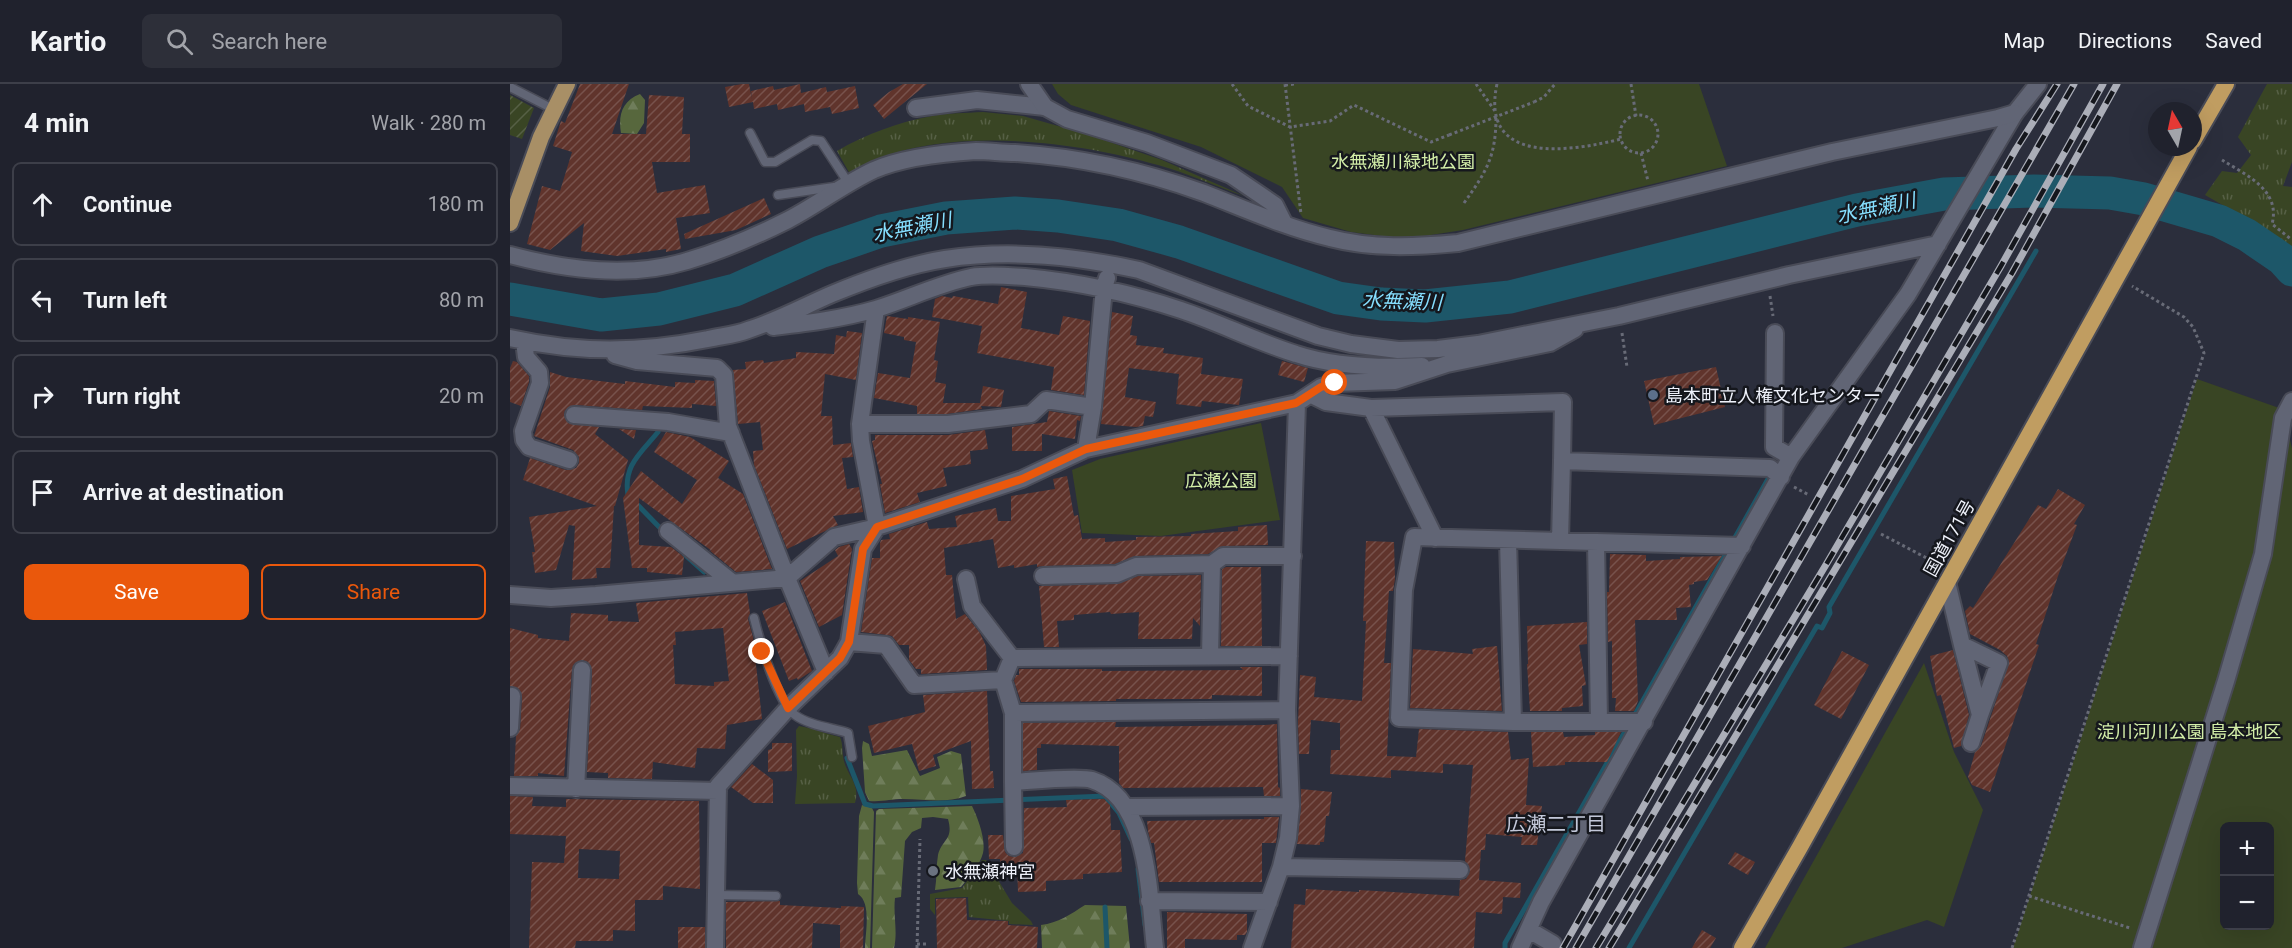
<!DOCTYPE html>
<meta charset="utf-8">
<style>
:root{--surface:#20222d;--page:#2d2f39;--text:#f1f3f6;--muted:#a2a4aa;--line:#3d3f49;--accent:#ea580c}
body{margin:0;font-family:Roboto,"Noto Sans JP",sans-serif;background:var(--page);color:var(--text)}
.controls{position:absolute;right:18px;bottom:18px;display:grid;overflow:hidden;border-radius:9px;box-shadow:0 6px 24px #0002}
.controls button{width:54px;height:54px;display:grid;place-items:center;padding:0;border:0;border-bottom:2px solid var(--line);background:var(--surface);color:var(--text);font:30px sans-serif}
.compass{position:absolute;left:1638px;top:18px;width:54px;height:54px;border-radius:50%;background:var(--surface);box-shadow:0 6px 24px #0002;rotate:351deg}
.stop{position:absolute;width:18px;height:18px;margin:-14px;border:4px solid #ea580c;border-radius:50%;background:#fff}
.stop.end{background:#ea580c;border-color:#fff;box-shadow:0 2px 6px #0008}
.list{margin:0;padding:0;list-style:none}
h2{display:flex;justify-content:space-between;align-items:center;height:78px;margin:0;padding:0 24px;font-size:26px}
h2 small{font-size:20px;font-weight:400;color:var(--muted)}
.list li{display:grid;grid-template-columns:39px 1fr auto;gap:18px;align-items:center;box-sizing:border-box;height:84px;margin:0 12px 12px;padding:0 12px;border:2px solid var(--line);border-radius:9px}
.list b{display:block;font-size:22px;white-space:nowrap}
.list em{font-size:20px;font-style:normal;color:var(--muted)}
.actions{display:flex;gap:12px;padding:18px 24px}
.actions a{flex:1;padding:14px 0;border:2px solid var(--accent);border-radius:9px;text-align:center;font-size:21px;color:var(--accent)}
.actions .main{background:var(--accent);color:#fff}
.icon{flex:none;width:33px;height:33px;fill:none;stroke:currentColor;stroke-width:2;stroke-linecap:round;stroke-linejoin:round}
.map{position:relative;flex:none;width:1782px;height:864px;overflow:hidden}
header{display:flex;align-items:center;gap:36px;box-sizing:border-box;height:84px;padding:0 30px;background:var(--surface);border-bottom:2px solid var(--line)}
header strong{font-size:28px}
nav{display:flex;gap:33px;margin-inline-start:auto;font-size:21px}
.search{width:420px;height:54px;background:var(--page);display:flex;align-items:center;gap:15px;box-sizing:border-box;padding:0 21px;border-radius:9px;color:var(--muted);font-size:22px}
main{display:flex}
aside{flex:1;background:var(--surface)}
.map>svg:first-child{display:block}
.grass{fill:url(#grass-tufts)}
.forest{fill:url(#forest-firs)}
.park{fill:#394524;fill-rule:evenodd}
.garden{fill:url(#garden-furrows)}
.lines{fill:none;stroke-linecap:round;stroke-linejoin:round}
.stream{stroke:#1d5769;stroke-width:5}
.river{stroke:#1d5769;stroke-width:33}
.building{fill:url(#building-hatch);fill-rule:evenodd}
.service-casing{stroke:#494b57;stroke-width:11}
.minor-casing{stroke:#494b57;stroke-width:20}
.tertiary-casing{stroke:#494b57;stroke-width:20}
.primary-casing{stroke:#494b57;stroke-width:20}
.trunk-casing{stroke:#494b57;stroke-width:20}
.path{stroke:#686b77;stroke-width:3;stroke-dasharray:3 3;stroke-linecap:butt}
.service{stroke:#616575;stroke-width:8}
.minor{stroke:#616575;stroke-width:16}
.tertiary{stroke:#616575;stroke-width:16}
.primary{stroke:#a88f66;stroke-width:16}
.trunk{stroke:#c09d61;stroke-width:16}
.rail-casing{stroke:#abaeb8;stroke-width:7}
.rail{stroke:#15171d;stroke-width:4.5;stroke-dasharray:14;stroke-linecap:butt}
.path-bridge{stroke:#686b77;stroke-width:3;stroke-dasharray:3 3;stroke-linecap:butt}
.route{stroke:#ea580c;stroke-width:8}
.service-dot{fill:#5c6f8a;stroke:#15171d;stroke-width:2}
.worship-dot{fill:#6b7280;stroke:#15171d;stroke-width:2}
.labels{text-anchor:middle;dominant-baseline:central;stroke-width:5;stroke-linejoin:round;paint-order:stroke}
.park-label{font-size:18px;fill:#d3eea8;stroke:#15171d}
.poi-label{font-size:18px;fill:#eff2fb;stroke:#15171d;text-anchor:start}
.street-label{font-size:18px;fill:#eff2fb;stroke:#15171d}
.water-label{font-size:20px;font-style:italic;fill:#85defe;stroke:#15171d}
.neighbourhood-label{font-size:20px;fill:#c3c8d9;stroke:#15171d}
</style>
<header>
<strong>Kartio</strong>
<div class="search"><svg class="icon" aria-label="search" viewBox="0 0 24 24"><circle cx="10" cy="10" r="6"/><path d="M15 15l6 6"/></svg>Search here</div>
<nav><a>Map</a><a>Directions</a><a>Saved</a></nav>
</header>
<main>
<aside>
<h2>4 min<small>Walk · 280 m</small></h2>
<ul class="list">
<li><svg class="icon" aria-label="ahead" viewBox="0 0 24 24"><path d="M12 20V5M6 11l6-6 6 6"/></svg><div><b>Continue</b></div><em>180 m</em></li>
<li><svg class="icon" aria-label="left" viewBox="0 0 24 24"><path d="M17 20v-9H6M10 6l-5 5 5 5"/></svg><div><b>Turn left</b></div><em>80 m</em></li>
<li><svg class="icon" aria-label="right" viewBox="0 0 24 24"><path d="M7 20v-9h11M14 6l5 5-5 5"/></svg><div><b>Turn right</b></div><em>20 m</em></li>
<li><svg class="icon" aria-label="arrive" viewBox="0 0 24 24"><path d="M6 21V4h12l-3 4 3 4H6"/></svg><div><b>Arrive at destination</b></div></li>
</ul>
<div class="actions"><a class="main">Save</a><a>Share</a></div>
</aside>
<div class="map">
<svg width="1782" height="864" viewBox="0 0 1782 864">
<defs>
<pattern id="grass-tufts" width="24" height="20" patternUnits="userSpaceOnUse" patternTransform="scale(1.5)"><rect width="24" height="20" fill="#394524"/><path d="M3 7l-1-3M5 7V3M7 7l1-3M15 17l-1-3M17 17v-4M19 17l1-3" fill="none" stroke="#566045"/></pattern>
<pattern id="forest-firs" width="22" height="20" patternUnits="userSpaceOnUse" patternTransform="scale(1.5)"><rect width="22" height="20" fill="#57673d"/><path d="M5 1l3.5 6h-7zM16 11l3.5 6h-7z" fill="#6f7d5a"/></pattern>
<pattern id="garden-furrows" width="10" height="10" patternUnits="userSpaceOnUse" patternTransform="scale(1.5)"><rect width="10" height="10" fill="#394524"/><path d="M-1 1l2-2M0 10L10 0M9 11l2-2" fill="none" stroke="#566045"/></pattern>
<pattern id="building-hatch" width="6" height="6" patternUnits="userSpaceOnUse" patternTransform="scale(1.5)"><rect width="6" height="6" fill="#60342c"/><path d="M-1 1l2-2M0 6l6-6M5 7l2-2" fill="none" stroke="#77524c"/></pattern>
</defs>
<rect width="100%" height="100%" fill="#2b2e3c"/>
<path class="grass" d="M1757 0H1782V78L1773 102 1782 103V166L1751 143 1695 111 1712 87 1727 89 1741 71 1728 53Z
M473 28 513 32 576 50 652 76 734 112C705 102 677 89 648 81 566 57 445 43 364 76 356 79 348 85 340 90L327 67C356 50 389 38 422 32 438 29 456 29 473 28Z
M289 642C303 644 316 650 330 653 333 661 332 665 333 672 335 691 351 698 345 719L285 720 287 692 286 646Z
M472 776H476L502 819 521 837 523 841 499 840V837L459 833 458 813 425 814V831L420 825V810L452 804Z"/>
<path class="forest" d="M130 10 135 16 134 39 127 50 111 49C108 31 112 17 130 10Z
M353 657 359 660 362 672 397 666 410 692 430 684 427 673 441 667 451 670 456 712C435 720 415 715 393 715 381 715 373 718 359 717L355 708 352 664Z
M352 721 362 724 364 728 360 864H355C355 850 362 819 348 810L347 799 349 732Z
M462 722C468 734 476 756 473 769 470 781 459 793 451 803L425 806C427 794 426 782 428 771 432 755 444 756 438 735L423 733 412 734 411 744 402 748 395 757 391 813 385 814C383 831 388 848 384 864H362L366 727 369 725Z
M575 821 616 822 620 864H532L531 841C548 839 561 830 575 821Z"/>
<path class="park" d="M542 0H1189L1217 82 953 146 895 155 841 148 793 134 772 103 691 63 561 21 548 10Z
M1687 295 1772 325 1782 364V864H1503ZM1714 742H1760V842H1714Z
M751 339 770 436 651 452 572 449 562 386 590 375Z
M1414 579 1444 668 1473 726 1434 843 1417 836 1332 864H1255Z"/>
<path class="garden" d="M0 11 24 24 12 55 0 51Z"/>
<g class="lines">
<path class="stream" d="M148 348C131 369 113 381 118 411L155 449
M175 471 194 488
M1123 634 1258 395
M337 674 355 720 363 722 595 712 609 729 621 755
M628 785 635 841
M595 823 597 864
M995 864V859L1118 642
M1119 864 1307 542 1312 544 1320 529 1319 523 1526 167"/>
<path class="river" d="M0 215 91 231 149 225 225 206 310 168 371 147 436 134 505 129 548 132 608 141 669 158 828 214 871 220 915 222 1000 213 1347 126 1434 110 1524 107 1600 109 1634 115 1709 137 1737 151 1772 175 1782 186"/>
</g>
<path class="building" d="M70 0H119L102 50H136L139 11 174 13 172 50H180V78H142L147 109 195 101 200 129 166 134 171 165 156 168V165L107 172 71 167 74 139 40 166 17 160 32 102 50 107 62 68 43 62 51 37 55 39Z
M232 0H239L242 15 241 7 263 2 264 6 290 0 291 9 316 3 317 8 345 2 349 24 322 30 320 23 295 28 294 20 268 26 267 20 244 25 243 18 219 23 215 3Z
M393 0H417L374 35 363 21 379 8Z
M254 114 261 130 226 146 175 155 174 150Z
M491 203 517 208 511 244 549 251 553 232 580 237 574 311 541 306 544 283 467 269 472 242 422 233 425 215 432 212 442 214 443 212 488 220Z
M602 228 623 232 620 251 627 252 626 261 654 264 653 269 693 274 691 290 733 295 729 321 692 317 691 323 666 320 669 290 619 284 615 313 646 318 643 333 635 332 633 342 626 343 591 340Z
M377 232 398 235V233L430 238 424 276 428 277 425 298 436 300 433 319H470L473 302 494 306 491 323 471 322 472 325 437 330H407V322L364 314 368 289 400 294 406 258 394 256V253L374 249Z
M337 247 352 249 346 296 315 290 311 332H322L323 361 341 359 343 373 332 374 337 405 349 403 353 428 323 432 328 441 277 465 244 381 243 367 253 366 250 338 228 340 223 286 236 285 235 278 253 276 254 279 286 274V268L324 270 326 251 336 253Z
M3 277 7 278 19 292V298L11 322 0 318V284Z
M772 277 798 284 794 298 768 291Z
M1206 283 1215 323 1144 341 1134 297Z
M40 288 56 293 115 300V297L165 303V298L185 299V296L204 297 206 322 182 320V324L133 322 132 326 65 321 55 326 54 331 58 339 89 343 85 350 118 376 105 422H104L100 484H86L87 494 62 496 65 442 59 441 46 486 25 489 22 468H25L19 433 87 422 13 396 20 374 56 386 66 384 69 379V373L63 366 24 352 40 303Z
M539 327 571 332 570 337 567 336 565 355 532 350V367H502V343L537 338Z
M109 345 126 346 124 355Z
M475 346 478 365 460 367 461 380 433 384 437 402 407 409 410 418 375 429 370 400H372L362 357 365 356V351H438Z
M156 348 180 353 219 377 208 394 233 410 262 485 226 488 199 466 202 467 129 414V461L161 463 174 473 172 491 137 488V484H122L113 414 131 387 172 420 187 396 144 368Z
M557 392 564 432 568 431 572 455 595 454V458L626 456V453L681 452V450L728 447V443L757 441 758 461 713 462 698 470 625 472 605 480 533 482 527 483V480L504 484V481L488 484 483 455 434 464 436 491H442L446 535 455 530 470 549 476 562 477 586 411 590V585H406L399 576V561H389L382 552 377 551 351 548 362 474H370V459L371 456 380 455 379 450 417 438 419 445 447 443 445 432 486 424 488 437H501V412L545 405 543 395Z
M1548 405 1575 421 1564 440 1567 441 1548 492 1526 560 1529 561 1480 708 1462 701 1458 693 1465 668 1471 662 1499 578 1497 572 1490 566 1460 550 1455 527 1460 522 1463 524 1528 421 1536 425Z
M856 457 884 458 885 495 883 507H879L875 565 874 579H881L877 672 906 673 909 645 998 648 1001 676 1019 674 1016 721 1032 722 1027 761H1011L1012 753 976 750 975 766H971L969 796 1011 799 1010 814 993 813 992 830 966 828 964 864H781L784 820 795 821 796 805 849 808V806L949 812 950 796 956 795 960 787 955 777 963 681 933 680V689L881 686V694L820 690 821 666H830V639L801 636 799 670H789L788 638 790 591 806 593 804 613 852 617 856 537H853Z
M339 460 342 465 332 531 309 543 290 497 328 472 325 466 329 463Z
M1100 470 1136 471V477L1170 475V473L1212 472 1197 496 1184 498V500L1179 501 1181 523 1166 524 1167 536H1125L1128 617 1124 627H1105L1106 614H1102V557L1098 558 1097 508H1099Z
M716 483H751L752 562H711L712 485Z
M691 491 690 542 683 534 682 555H628L629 528 601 530 600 528 564 531V536L547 537 549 563H534L529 502 607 500 628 492Z
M237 509 240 529 238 535 243 553 252 635 217 641 215 665 187 664 185 684 143 678 142 695 98 694V689L77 688 82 587 78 578 72 576 64 580 62 585 54 692 28 689V692H4L6 652 10 645 12 613 8 604 0 602V544L28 551V554L59 557 61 529 98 531V537L129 538 126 519ZM213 544 219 597 204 598V602L165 600 163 561H166L165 548Z
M275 518 302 587 288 596 287 594 279 597 252 527Z
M1077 538V560L1069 561 1076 601 1072 602 1073 622 1052 624V627H1020L1017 580H1018L1017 542Z
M987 562 992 627 900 624 903 565 963 570 962 565Z
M1443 566 1459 631 1451 662 1444 664 1431 611 1427 612 1420 572Z
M1332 567 1359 581 1331 635 1304 621Z
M730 583H752V612L702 611V615H606V617L511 618 504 597 506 591H509V585H592V587L733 586Z
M477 607 480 687H483L484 704 462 705 461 657 423 671 426 682 409 687 402 660 364 669 358 642 415 628 413 611Z
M606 638 605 643 755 641 767 640V638L768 703 770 704V712H754L753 703 613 704 609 699V662L531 660V664H527V686L513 687V639Z
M1021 648H1053L1054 653 1085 651V648H1111L1097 678H1055V681L1023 683Z
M262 659H282V687L258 688V666L262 665Z
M242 680 263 696V719H243L221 703Z
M791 705 822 708 819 732H816L814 758H810V761L787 760 791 723Z
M0 712 23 713 22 722 56 723V715L189 717 190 805 153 802V816H125V847L103 846V857H66L65 864H19L22 778 54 779 56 752 0 750ZM69 765 110 767 109 795 68 794Z
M594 715 600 721 601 746H610L612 788 573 790V795L536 797V807L508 808 507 782 491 784 490 775H479L478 751H493L495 768 499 772 505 773 513 769 514 724 557 723 556 716Z
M754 733H769L766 759H752V798H649L644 759H641L638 747 637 737 754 735Z
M1225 768 1245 778 1238 791 1218 780Z
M456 814 457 836 498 837V841L528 843 527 864H427L426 815Z
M270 817V821L331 824V822L354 823 353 864H330V841L303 839 302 864H216V818Z
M657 828 737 830V848L735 851H727V856L675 855V864H657Z
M168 843H195V864H168Z
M1192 846 1206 854 1200 864H1182Z"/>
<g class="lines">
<g class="service-casing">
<path id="service" d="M0 3 43 25
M240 49 255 78H265L302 56 311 57 339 100
M268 111 324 103
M244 534C249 555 267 618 285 631 298 641 322 644 338 649L342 673
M206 811 266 812"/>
</g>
<g class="minor-casing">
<path id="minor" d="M406 24 467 16 535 23
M263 243C297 239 332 235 366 225 398 215 428 200 461 193 479 190 497 192 515 193 569 198 620 209 671 226 710 239 747 258 786 270 825 283 871 284 912 282
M1265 249 1264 363 1281 373
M0 254C69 269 129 269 198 255 211 252 226 251 238 246 267 237 294 222 322 210 358 195 396 181 435 175 499 165 566 172 629 186L808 252 841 260 888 266 928 265 968 260 1109 232 1279 191 1428 160
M14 257 16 273 29 288 30 299 13 347 14 356 19 363 59 376
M105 271 127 277 207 284 214 291 218 342 277 494 316 588
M802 311 816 318 861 324 925 454
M861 324 1053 318 1052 377
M64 331 158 338 221 349
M350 340H438L521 330 536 316 583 323
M576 365 583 323 594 204 597 194
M158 447 223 499
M998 456 1003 638
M1050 457 1052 377 1260 384 1271 393
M1086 458 1089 638
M533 492 607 490 626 482 702 480
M456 495 462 522 502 574 493 596 503 629V698C520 697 569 692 582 696 640 714 639 815 645 864
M1437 498 1452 561
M0 511 41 514 86 511 277 494 324 453 367 443 512 395 576 365 787 319 811 303 825 299 885 297 937 280 1040 259 1065 245
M339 558 376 561 404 601 493 596
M1452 561 1489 579 1470 631Z
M700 572 702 480 713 472H783
M502 574 779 572
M503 629 777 626
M1134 638H1003L889 634 894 506 904 453 1232 462
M0 644 2 612
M1461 659 1470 631
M503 698 504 763
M0 702 208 707
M66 705 72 586
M616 723 781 722
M771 783 950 786
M639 817 759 818
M1019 846 1043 860
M205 864 208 702 278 624 330 574 339 558 353 465 367 443 351 357 350 340 366 225
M742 864 771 783 778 754 781 722 777 626 787 319
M1010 864 1031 818 1281 373 1398 210 1505 29 1528 0
M1632 864 1716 597 1753 470 1773 334 1782 317"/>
</g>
<g class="tertiary-casing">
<path id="tertiary" d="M519 0 535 23 557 35 637 59 721 91 765 121 774 139
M0 171C56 186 121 194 177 177 211 167 246 152 278 136 307 121 334 100 364 86 394 73 433 69 466 67 479 67 492 69 505 69 570 73 633 87 694 109 735 125 777 144 820 154 862 165 905 163 948 159L1322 68 1488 34 1505 29"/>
</g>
<g class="primary-casing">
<path id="primary" d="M0 139 31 53 57 0"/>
</g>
<g class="trunk-casing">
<path id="trunk" d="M1683 57 1716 0
M1232 864 1290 763 1679 63"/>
</g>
<path class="path" d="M722 0 738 22 780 43 820 37 844 21 921 58 939 51
M775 0 791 130
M966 0 985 27
M987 0C969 83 1063 67 1111 55
M1121 0 1126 32
M775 1 785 0
M1024 18 1034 13 1045 0
M1110 50a19 19 0 1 1 38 0a19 19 0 1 1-38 0Z
M1131 69 1138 97
M1712 76C1736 91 1771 106 1762 140L1782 156
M954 119C976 88 986 73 986 33
M1260 212 1263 232
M1112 249 1117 283
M1284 403 1299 411
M1371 450 1428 480
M1519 812 1620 844
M407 860H418
M407 864 410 755
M1502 864 1694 269 1683 243 1674 233 1622 202"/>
<use href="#service" class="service"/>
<use href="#minor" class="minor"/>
<use href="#tertiary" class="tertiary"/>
<use href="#primary" class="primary"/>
<use href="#trunk" class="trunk"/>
<g class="rail-casing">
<path id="rail" d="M1053 864 1506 65 1547 0
M1066 864 1564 0
M1086 864 1317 479 1491 182 1593 0
M1099 864 1502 189 1607 0"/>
</g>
<use href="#rail" class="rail"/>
<path class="path-bridge" d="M939 51 1024 18"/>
</g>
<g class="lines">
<path class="route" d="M252 568 278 624 330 574 339 558 353 465 367 443 512 395 576 365 786 319 811 303 825 299"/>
</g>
<circle class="service-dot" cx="1143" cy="311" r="6"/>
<circle class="worship-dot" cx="423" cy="787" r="6"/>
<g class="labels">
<g class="park-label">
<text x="893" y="77">水無瀬川緑地公園</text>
<text x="711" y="396">広瀬公園</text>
<text x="1679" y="647">淀川河川公園 島本地区</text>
</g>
<g class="poi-label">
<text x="1155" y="311">島本町立人権文化センター</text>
<text x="435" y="787">水無瀬神宮</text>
</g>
<g class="street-label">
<text transform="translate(1439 454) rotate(-61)">国道171号</text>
</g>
<g class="water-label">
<text transform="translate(1366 124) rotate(-12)">水無瀬川</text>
<text transform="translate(402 143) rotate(-11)">水無瀬川</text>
<text transform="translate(892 217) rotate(2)">水無瀬川</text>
</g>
<g class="neighbourhood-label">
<text x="1046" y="740">広瀬二丁目</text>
</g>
</g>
</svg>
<div class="controls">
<button>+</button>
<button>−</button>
</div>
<svg class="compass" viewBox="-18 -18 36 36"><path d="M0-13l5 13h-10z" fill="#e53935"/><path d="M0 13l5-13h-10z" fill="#a2a4aa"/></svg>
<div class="stop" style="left:825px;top:299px"></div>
<div class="stop end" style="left:252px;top:568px"></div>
</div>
</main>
